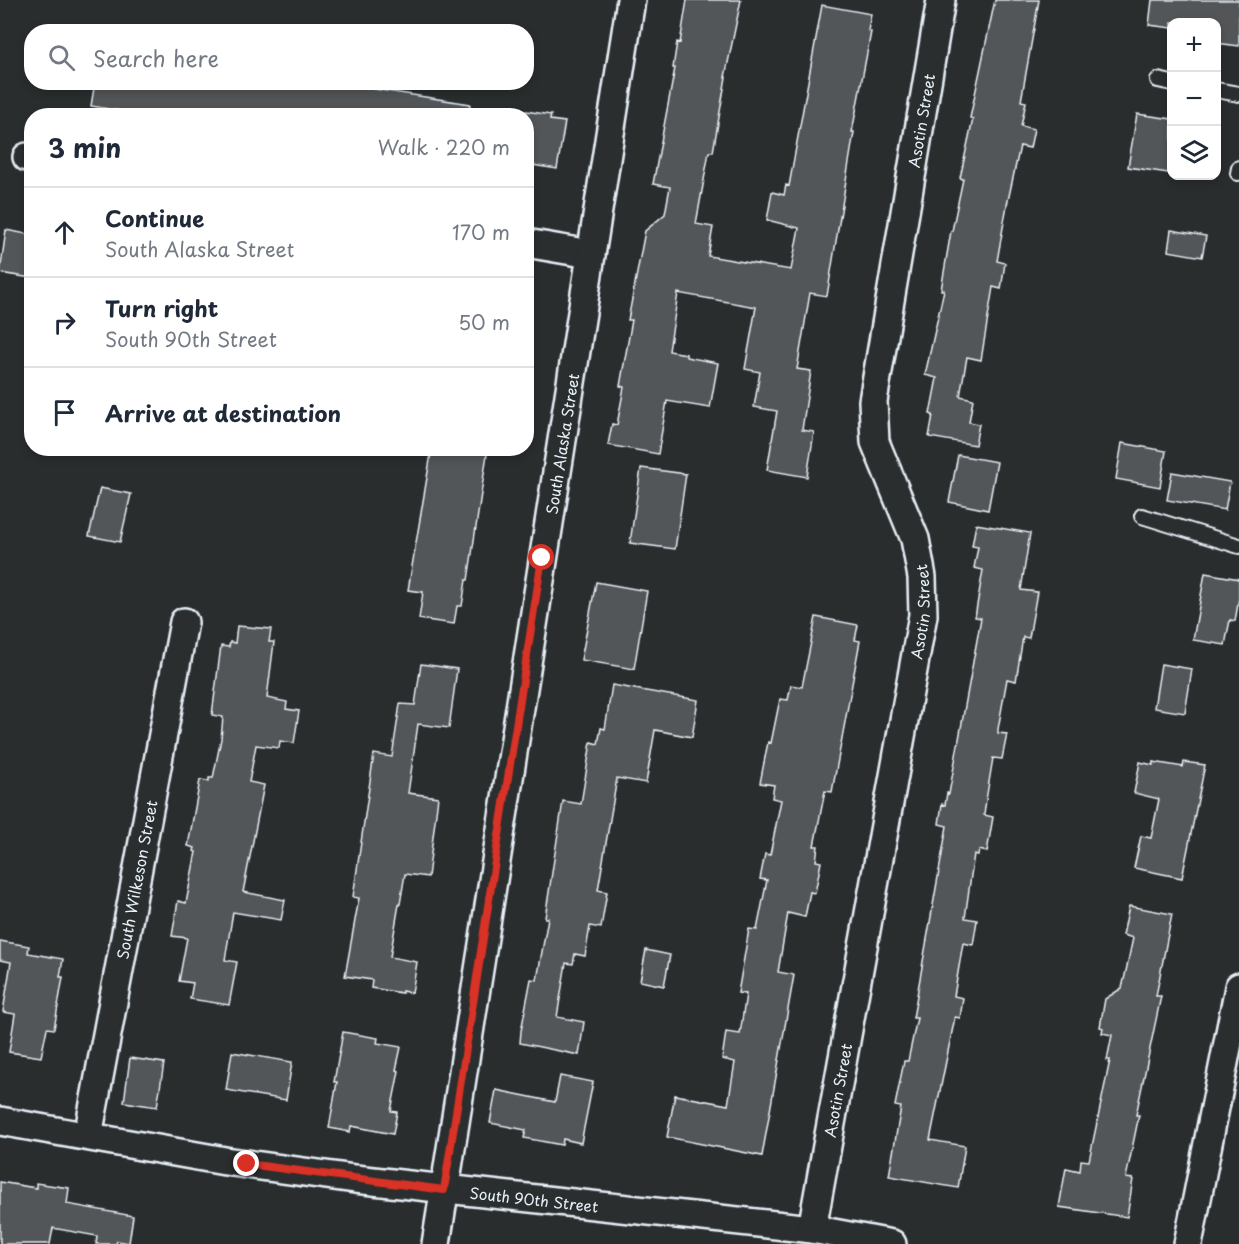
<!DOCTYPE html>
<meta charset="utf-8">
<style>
:root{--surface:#fff;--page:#f2f2f3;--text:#1f2937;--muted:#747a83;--line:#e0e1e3}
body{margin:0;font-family:"Playpen Sans",sans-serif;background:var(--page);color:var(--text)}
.controls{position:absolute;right:18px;top:18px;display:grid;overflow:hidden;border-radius:12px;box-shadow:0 3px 9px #0003}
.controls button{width:54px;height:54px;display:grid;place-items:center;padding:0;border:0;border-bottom:2px solid var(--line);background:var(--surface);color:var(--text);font:30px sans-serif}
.stop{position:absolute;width:18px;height:18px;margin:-14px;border:4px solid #d93025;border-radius:50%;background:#fff}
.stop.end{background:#d93025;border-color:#fff;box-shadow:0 2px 6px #0008}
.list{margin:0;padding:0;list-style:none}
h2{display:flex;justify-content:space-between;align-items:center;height:78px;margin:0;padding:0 24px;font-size:26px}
h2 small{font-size:20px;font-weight:400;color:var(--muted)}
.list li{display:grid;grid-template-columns:39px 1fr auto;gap:18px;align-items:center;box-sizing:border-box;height:90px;padding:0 24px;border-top:2px solid var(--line)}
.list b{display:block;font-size:22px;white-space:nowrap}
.list p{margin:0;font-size:20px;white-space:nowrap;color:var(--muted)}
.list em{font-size:20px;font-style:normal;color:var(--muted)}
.icon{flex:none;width:33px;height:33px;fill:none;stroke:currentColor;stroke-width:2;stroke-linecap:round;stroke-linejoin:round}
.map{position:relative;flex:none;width:1239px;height:1244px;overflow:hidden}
.search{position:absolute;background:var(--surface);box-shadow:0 3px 9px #0003;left:24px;top:24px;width:510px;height:66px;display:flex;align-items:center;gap:15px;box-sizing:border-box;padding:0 21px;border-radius:24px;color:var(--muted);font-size:22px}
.panel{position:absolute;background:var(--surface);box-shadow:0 3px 9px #0003;left:24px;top:108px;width:510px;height:348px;border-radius:24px}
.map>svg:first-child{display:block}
.building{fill:#535759;stroke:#e8f1f8;stroke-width:1.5}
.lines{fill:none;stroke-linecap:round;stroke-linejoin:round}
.service-casing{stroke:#e8f1f8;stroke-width:18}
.minor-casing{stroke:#e8f1f8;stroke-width:32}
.service{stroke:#2a2d2e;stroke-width:14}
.minor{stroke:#2a2d2e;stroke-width:27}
.route{stroke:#d93025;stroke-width:8}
.labels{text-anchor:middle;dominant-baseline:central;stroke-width:6;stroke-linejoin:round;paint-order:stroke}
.street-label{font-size:15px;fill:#e8f1f8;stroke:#2a2d2e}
</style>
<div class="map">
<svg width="1239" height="1244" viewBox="0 0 1239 1244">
<rect width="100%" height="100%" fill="#2a2d2e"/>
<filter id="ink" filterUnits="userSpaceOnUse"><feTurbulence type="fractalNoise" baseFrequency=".0167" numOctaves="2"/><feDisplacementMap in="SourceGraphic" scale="12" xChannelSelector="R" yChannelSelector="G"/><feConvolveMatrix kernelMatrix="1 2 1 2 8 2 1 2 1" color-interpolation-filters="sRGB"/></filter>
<g filter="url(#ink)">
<path class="building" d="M687 0H741L725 77H726L713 152H709L696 224 713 227 708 256 791 270 799 228 767 220 772 192 784 195 786 185 789 186 822 5 871 14 868 31 871 32 852 132H854L827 296 810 293 797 369 811 371 802 430 814 432 807 477 767 470 777 411 754 407 760 372 745 369 756 307 678 293 669 351 686 354V357L718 363 710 408 667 401 658 454 608 445 612 424 617 425 624 387 620 386 632 320H628L645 231 665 214 670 187 653 184 675 68H673L677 42 680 43Z
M995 0H1039L1021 101 1026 102 1021 126 1034 129 1030 148 1020 146 1007 205 997 261 1005 263 1001 289 993 287 981 360 967 357 960 396 973 399 969 422 979 424 975 445 929 437 933 415 930 414 937 378 925 375 944 290H941L951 231H952L963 179 960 178 973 119 970 118Z
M1152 0H1239V46L1216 43V22H1172V28L1149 25Z
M95 82H368L367 88 470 104 469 116H151L91 106Z
M526 111 551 115 550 120 565 122 557 169 526 164Z
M1137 114 1172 119V150L1168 173 1128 167Z
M6 230 32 235V278L0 273Z
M1171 230 1206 236 1202 257 1168 251Z
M1122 443 1166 451 1160 487 1116 479Z
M432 448H456L487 454 468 580H466L462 606H457L454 624 419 619 423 592 408 590Z
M958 455 997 462 988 510 949 502Z
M641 468 686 474 675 549 630 543Z
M1172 472 1230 482 1225 510 1167 500Z
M100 488 131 494 120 542 89 536Z
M976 524 1030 533 1021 590 1037 592 1029 638 1023 637 1016 681 1007 679 998 729V733L1007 734 1002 759 993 758 986 800 984 815 993 817 987 852 979 850 978 855 974 854 965 918 977 920 973 945 963 943 954 996 963 998 960 1018 955 1017 930 1140 965 1146 958 1188 889 1176 901 1107 895 1106 904 1061H908L917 1018H913L947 826 939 824 942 804 945 805 947 793 949 794 981 618 975 617 983 570 974 568 978 547 972 546Z
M1205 573 1239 579V598L1235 621 1230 620 1225 645 1193 640Z
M596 582 647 591 634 669 581 660Z
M816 617 858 625 855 640 860 641 832 792 825 791 814 846H818L816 861 821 862 815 893 810 892 805 917 788 913 778 972 794 975 762 1156 667 1137 675 1095 728 1105 735 1062 722 1059 726 1032 740 1034 746 994 738 993 749 929 757 930 767 880 760 879 765 854 770 855 781 800 772 798 774 785 760 783 768 742 771 743 780 699 788 700 791 685 802 687Z
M237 626 271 629 269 642H274L267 698 287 702 286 709 299 711 294 743 280 741 279 748 256 745 249 782 264 785 243 892 285 900 281 920 233 912 225 960 237 962 229 1005 190 999 193 983 179 981 187 938 172 936 178 901 186 903 196 852 194 851 195 848 188 846 200 780 209 781V778H213L221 739 223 717 212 715 221 646 229 647 230 642 235 643Z
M421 664 457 669 449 728 418 724 408 793 438 797 428 877 405 874 400 904H399L390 957 417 962 412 993 402 991V993L371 988 372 980 345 976 359 898 353 897 374 754 392 757 400 704 415 705Z
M1161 664 1192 669 1185 713 1154 708Z
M612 685 698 700 692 737 655 730 646 783 617 778 598 890 607 892 601 928 590 926 585 956 575 954 573 964 566 963 557 1017 584 1022 579 1055 520 1043 521 1031 531 979 537 980 548 918H545L563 801 581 804 591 742 598 744 601 728 605 729Z
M1140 762 1153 765V762L1183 767 1184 762 1205 765 1182 878 1134 868 1141 836 1151 838 1159 799 1134 793Z
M1129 906 1172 914 1156 996H1161L1136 1115H1139L1126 1178 1133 1179 1127 1217 1059 1207 1066 1168 1080 1171 1081 1160 1089 1161 1110 1060H1107L1112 1035 1102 1033 1103 1028 1100 1027 1105 999 1122 988 1126 971 1133 938 1123 935Z
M0 941 29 946 28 953 63 959 60 977H63L54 1029 47 1028 41 1057 9 1052 15 1014 3 1012 11 962 0 960Z
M646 950 670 955 664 986 640 981Z
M343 1032 378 1038 377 1043 401 1047 396 1070 399 1071 391 1111 397 1112 393 1134 351 1126 350 1132 329 1128 337 1082H334Z
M232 1052 292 1062 286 1100 226 1090Z
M130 1058 164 1063 157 1107 124 1102Z
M560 1076 593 1082 581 1143 563 1139 562 1145 524 1138 526 1130 490 1123 496 1090 555 1102Z
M0 1182 36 1188V1183L69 1188 67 1204 133 1216 129 1243 117 1241 116 1244H96L97 1236 53 1228 50 1244H0Z"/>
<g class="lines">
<g class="service-casing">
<path id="service" d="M1158 80 1172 83
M1216 90 1239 94
M1238 173 1239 168
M1142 516 1239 546"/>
</g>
<g class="minor-casing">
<g id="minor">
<path d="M27 157 32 158"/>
<path d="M526 243 590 254"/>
<path id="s1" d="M0 1121 225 1161 355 1179 812 1229 892 1244"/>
<path id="s2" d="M88 1136 184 622"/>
<path id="s3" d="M812 1229 923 615 922 577 915 539 875 442 873 401 941 0"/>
<path id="s4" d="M436 1244 631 0"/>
<path d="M1188 1244 1239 987"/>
</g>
</g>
<use href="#service" class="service"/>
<use href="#minor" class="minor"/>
</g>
</g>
<g class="lines" filter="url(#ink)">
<path class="route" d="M247 1164 444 1190 542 558"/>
</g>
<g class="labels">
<g class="street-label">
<text stroke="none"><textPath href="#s3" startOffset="1131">Asotin Street</textPath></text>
<text stroke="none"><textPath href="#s4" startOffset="810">South Alaska Street</textPath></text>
<text stroke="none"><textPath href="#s3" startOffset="627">Asotin Street</textPath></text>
<text stroke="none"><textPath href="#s2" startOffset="261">South Wilkeson Street</textPath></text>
<text stroke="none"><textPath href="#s3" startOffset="141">Asotin Street</textPath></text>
<text stroke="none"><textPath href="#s1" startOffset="540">South 90th Street</textPath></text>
</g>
</g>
</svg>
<div class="controls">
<button>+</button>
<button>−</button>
<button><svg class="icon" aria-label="layers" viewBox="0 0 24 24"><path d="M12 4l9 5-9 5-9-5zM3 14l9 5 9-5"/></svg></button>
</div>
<div class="stop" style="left:542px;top:558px"></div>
<div class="stop end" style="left:247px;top:1164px"></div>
<div class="search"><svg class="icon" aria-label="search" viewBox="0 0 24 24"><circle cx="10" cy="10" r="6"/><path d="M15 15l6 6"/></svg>Search here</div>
<section class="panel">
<h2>3 min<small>Walk · 220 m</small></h2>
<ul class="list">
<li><svg class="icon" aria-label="ahead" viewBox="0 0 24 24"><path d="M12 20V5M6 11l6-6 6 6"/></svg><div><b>Continue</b><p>South Alaska Street</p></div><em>170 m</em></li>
<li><svg class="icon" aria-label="right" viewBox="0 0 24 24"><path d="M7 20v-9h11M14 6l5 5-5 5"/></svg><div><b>Turn right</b><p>South 90th Street</p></div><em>50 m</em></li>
<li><svg class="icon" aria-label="arrive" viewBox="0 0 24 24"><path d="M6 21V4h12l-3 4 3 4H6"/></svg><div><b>Arrive at destination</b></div></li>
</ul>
</section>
</div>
